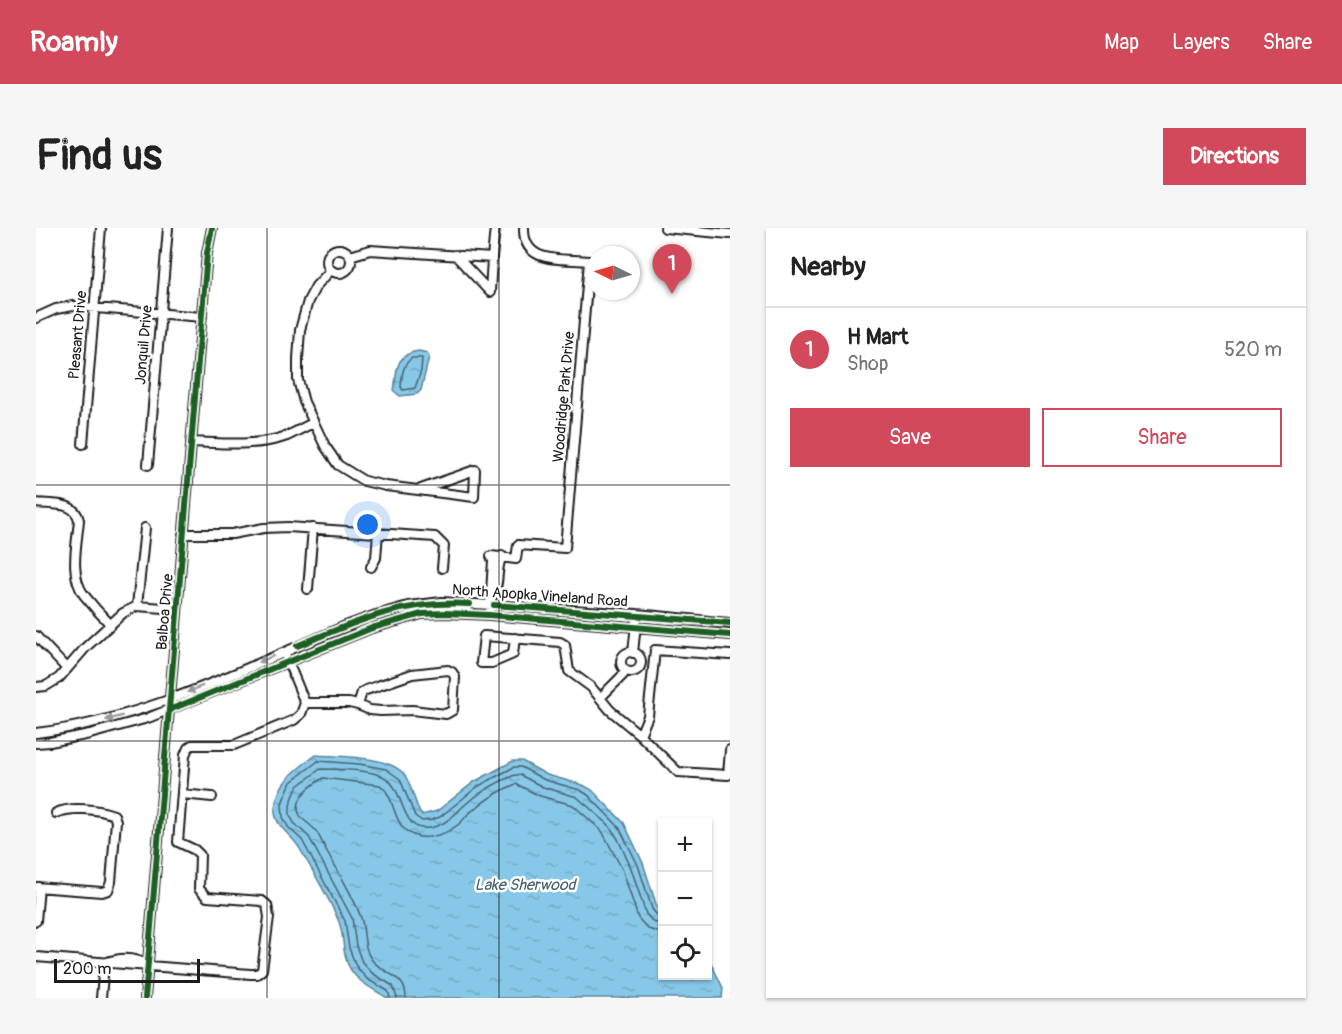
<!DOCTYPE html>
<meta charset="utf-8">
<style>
:root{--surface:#fff;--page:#f6f6f6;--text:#222;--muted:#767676;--line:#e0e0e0;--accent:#d1495b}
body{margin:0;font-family:Pangolin,sans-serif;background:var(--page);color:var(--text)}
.controls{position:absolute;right:18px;bottom:18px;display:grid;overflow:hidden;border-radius:0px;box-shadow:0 2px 4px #0004}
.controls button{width:54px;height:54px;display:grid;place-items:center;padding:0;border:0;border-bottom:2px solid var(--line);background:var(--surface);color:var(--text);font:30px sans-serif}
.compass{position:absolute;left:550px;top:18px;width:54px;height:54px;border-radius:50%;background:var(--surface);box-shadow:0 2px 4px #0004;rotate:275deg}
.scale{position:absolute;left:18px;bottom:15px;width:146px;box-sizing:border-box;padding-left:6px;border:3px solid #1c1c1c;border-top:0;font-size:16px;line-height:21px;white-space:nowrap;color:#1c1c1c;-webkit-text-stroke:4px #fff;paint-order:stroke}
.you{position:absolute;left:332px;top:297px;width:21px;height:21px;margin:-15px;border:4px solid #fff;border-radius:50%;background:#1a73e8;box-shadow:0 0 0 9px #1a73e833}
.badge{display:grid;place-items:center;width:39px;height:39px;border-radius:50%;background:var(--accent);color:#fff;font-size:20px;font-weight:700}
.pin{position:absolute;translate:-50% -50px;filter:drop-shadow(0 2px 3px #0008)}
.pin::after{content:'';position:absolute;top:32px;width:21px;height:18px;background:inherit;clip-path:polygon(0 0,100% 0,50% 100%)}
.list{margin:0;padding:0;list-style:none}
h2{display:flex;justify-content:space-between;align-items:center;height:78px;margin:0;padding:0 24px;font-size:26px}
h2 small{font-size:20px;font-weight:400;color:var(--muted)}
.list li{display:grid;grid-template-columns:39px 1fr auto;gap:18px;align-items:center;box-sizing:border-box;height:84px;padding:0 24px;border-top:2px solid var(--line)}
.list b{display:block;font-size:22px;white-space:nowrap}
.list p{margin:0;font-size:20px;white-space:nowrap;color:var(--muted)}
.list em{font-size:20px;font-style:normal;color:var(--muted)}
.actions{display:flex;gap:12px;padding:18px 24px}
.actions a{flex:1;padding:14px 0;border:2px solid var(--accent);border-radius:0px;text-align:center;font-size:21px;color:var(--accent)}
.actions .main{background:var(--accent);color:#fff}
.icon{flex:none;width:33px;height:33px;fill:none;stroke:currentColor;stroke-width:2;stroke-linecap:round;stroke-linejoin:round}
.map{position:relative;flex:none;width:694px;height:770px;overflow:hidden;border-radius:0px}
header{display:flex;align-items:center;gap:36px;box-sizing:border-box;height:84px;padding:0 30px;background:var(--accent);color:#fff}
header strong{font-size:28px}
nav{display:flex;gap:33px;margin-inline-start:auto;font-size:21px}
.intro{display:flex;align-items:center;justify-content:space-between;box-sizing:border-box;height:144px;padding:0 36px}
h1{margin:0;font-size:42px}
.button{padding:15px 27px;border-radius:0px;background:var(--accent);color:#fff;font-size:21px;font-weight:700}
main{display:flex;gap:36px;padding:0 36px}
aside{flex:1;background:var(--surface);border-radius:0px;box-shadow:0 2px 4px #0004}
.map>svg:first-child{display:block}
.water{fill:url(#water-ripples);stroke:#5c8396;stroke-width:1.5}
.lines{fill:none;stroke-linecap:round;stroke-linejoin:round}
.shore{stroke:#47616e;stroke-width:1.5}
.minor-casing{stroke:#1c1c1c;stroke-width:12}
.minor{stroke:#fff;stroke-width:8}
.cycleway-casing{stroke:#fff;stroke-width:10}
.cycleway{stroke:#1b5e20;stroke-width:6}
.oneway{fill:#999}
.grid{fill:none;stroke:#1c1c1c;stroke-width:1.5;stroke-opacity:0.55}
.labels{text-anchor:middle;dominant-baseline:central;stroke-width:5;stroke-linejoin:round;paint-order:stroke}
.street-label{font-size:15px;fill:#1c1c1c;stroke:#fff}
.water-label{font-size:16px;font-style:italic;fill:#47616e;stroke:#fff}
</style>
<header>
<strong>Roamly</strong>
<nav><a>Map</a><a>Layers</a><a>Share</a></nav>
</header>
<div class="intro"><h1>Find us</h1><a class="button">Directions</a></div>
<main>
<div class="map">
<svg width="694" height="770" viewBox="0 0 694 770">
<defs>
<pattern id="water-ripples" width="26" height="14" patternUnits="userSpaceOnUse" patternTransform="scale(1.5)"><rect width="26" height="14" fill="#87c8e8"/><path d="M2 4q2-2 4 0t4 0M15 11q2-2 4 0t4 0" fill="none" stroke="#74abc6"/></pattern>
</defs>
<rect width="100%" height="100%" fill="#fff"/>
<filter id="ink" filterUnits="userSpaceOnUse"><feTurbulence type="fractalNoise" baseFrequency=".0167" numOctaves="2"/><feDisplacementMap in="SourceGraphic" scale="12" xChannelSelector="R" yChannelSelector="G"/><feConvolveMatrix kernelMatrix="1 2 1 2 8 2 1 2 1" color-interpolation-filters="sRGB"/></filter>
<g filter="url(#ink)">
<path class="water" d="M383 123 391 125 393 129 385 162 381 166 364 168 358 163C361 142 359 126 383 123Z
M280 527C303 529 357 527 370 549 376 560 379 574 384 585L386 587 401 583 438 554 477 533H486L511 547 547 557 556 562 588 595 607 635 621 679 626 685V748H672V729L687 760 686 770H351C338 761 324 756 315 742 305 727 309 709 303 694 293 669 277 644 264 621 256 606 237 599 239 579 242 553 261 541 280 527Z"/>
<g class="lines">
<path class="shore" d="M376 130H386L385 143 379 160 367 162 365 159C366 148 366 137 376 130Z
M354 770 352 763 331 751 320 738 313 720 309 693 266 612 252 599 247 589 246 575 255 554 282 533 323 536 350 541 364 551 379 588 386 593 395 592 404 589 441 559 478 539H485L509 552 544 562 552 567 583 599 602 637 616 681 621 687 626 688
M361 770 357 758 336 745 326 734 320 718 316 690 273 609 258 595 254 587V577L261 559 284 541C301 541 334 541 348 549 371 561 362 609 398 599 413 595 420 584 431 575 445 564 463 553 479 547H484L507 559 541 569 572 596 582 611 595 640 610 686 617 694 626 696
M370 770C370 746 347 747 335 731 326 718 330 701 324 687 315 662 298 638 286 614 284 610 282 605 279 602 274 595 262 591 262 581 262 566 276 557 287 550L344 557C358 567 356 588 368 601 383 616 408 608 423 596 428 592 431 586 436 583 449 572 465 562 480 556L504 568 537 577 566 603 587 643 602 690 612 701 626 705"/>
<g class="minor-casing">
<path id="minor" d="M629 0 694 6
M291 33a12 12 0 1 1 24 0a12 12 0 1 1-24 0Z
M314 28 334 22 456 30 454 64 419 27
M456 30 459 0
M295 42 280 58 272 73 264 102 262 131V152L268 174 289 218 302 237 328 253 350 258 438 269 439 242 385 261
M0 90 20 81 37 78 166 89
M155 214C186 215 221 219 251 208 260 204 268 199 277 195
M47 216 65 0
M112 237 132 0
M0 275C16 277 39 273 43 292 41 316 33 347 48 367 56 377 65 387 74 396
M147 306H196L228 300 252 299 399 309 408 318 406 340
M335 339 340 330 342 304
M272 361 277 300
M456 369C465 354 459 342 466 328
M101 378 109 300
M454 380 457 333 455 328 480 331 482 317 529 320 553 33C526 30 487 37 488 0
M0 408 31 441
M479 410 477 426 456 435H445L448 408 524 414 529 417 533 443 555 459 574 482 604 507
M585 434a10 10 0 1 1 20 0a10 10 0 1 1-20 0Z
M597 425 601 386
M694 427 619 422 612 488 604 507 642 544 692 547 694 522
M0 459 10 458 23 450 50 419 87 385 101 378 141 381
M565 469 587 447 589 442
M269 475H313L322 477 334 482 345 483 376 482 410 486 417 482 419 449 416 444 412 442 376 446 330 462 326 464 322 477
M0 505C108 492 207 441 307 399L340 387 372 378 406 374 601 386 694 395
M0 515 14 514 54 506 112 490 336 400 386 386 409 385 453 387 694 407
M146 566 176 569
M0 659 66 664 72 662 75 654 80 593 78 587C62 581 35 578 20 585
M0 693 3 659
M0 729 214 746H221L226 742 233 689 231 677 226 673 171 669 163 661 164 627 159 622 142 614 149 527 152 520 156 517H198L258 492 265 486 269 475 250 429
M69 735C84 729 98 729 112 737
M65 770 68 735
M109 770 171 25 176 0"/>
</g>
<use href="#minor" class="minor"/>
<g class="cycleway-casing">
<path id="cycleway" d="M458 377 694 395
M261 418C321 393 367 372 434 376
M133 482 336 400 386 386 409 385 453 387 694 407
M109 770 171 25 176 0"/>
</g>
<use href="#cycleway" class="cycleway"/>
</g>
<defs><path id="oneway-solid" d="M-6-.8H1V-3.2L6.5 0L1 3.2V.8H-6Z" transform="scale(1.5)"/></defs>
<g class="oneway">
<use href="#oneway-solid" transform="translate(230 431) rotate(157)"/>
<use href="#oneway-solid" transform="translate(159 461) rotate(157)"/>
<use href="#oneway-solid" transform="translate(78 490) rotate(165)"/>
</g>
</g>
<path class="grid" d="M231 0V770M463 0V770M0 257H694M0 513H694"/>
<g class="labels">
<g class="street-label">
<text transform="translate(42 107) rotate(-85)">Pleasant Drive</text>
<text transform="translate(108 117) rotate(-85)">Jonquil Drive</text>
<text transform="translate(528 169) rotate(-85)">Woodridge Park Drive</text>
<text transform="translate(504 368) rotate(4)">North Apopka Vineland Road</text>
<text transform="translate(129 384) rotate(-85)">Balboa Drive</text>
</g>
<g class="water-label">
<text x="489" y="657">Lake Sherwood</text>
</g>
</g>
</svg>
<div class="controls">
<button>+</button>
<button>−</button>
<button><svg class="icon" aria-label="locate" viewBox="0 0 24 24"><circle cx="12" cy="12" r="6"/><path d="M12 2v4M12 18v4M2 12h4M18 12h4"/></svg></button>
</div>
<svg class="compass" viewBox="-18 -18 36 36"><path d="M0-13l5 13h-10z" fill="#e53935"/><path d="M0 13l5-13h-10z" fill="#767676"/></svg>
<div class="scale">200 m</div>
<div class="you"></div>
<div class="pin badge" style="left:636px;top:66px">1</div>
</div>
<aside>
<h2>Nearby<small></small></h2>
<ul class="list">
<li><span class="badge">1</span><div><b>H Mart</b><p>Shop</p></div><em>520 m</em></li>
</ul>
<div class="actions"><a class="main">Save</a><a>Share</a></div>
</aside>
</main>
